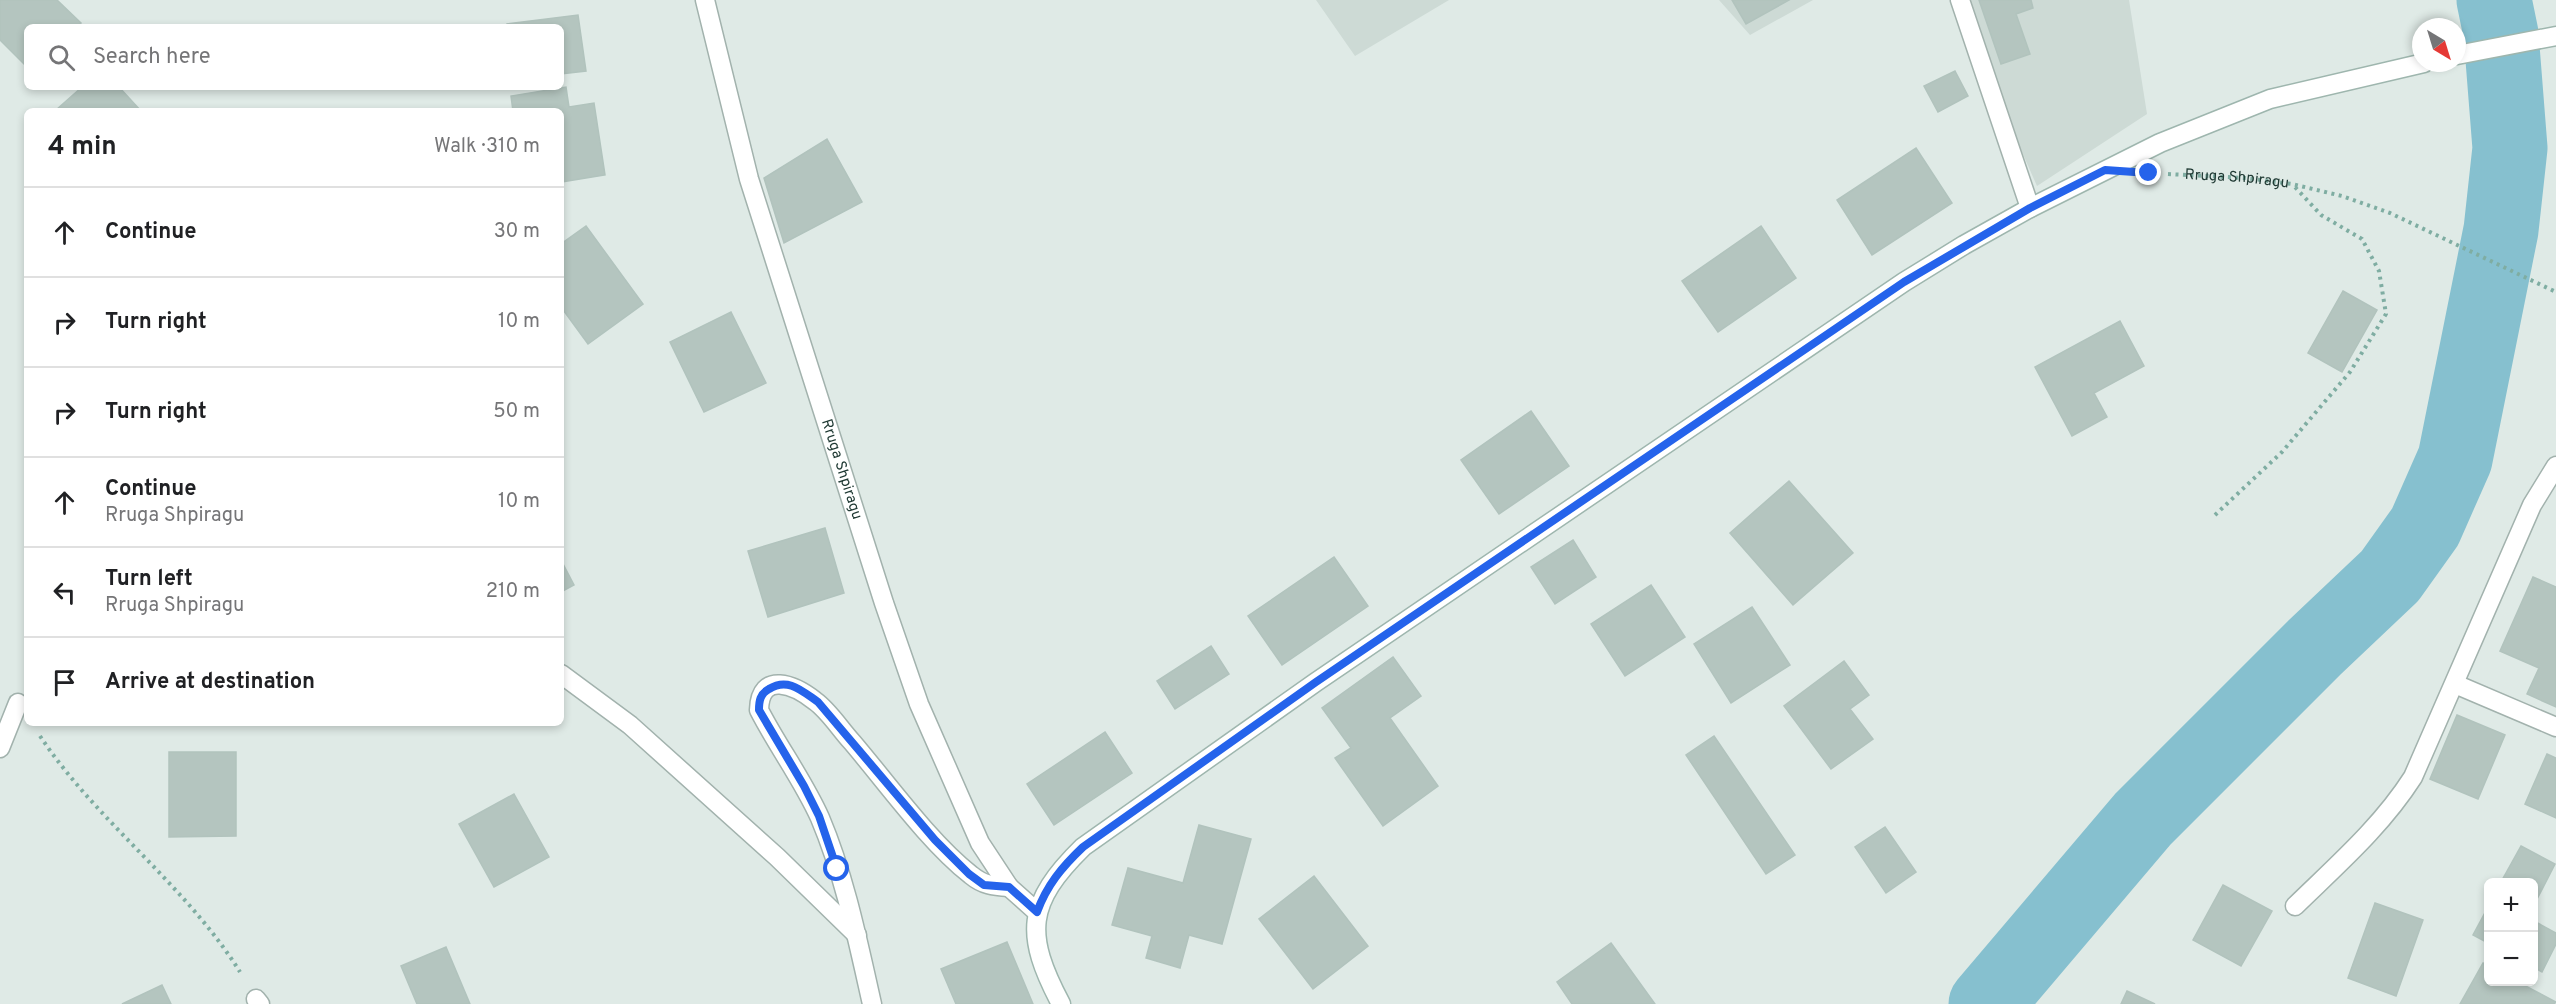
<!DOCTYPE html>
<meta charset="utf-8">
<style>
:root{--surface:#fff;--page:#f6f6f6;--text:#202124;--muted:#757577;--line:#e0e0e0}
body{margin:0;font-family:Overpass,sans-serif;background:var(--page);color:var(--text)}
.controls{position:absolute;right:18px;bottom:18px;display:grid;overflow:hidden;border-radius:9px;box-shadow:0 3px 9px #0003}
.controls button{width:54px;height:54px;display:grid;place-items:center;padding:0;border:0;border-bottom:2px solid var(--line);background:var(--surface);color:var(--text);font:30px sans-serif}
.compass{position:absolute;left:2412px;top:18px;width:54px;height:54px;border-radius:50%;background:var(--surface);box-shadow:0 3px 9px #0003;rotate:142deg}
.stop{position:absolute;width:18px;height:18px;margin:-14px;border:4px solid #2563eb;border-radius:50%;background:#fff}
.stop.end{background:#2563eb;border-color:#fff;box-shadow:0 2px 6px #0008}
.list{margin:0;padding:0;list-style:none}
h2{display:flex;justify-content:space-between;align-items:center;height:78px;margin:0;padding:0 24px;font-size:26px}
h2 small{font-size:20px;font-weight:400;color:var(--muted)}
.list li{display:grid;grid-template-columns:39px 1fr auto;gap:18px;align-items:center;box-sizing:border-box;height:90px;padding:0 24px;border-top:2px solid var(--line)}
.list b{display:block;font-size:22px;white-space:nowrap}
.list p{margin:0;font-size:20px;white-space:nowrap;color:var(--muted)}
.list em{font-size:20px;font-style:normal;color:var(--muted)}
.icon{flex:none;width:33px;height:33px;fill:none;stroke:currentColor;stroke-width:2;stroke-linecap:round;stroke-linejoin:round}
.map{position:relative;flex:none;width:2556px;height:1004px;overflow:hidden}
.search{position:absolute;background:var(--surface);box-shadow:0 3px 9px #0003;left:24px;top:24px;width:540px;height:66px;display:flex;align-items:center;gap:15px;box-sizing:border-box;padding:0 21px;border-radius:9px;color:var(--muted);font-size:22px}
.panel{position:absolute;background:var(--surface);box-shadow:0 3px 9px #0003;left:24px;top:108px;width:540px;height:618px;border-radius:9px}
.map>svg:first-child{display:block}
.built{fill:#cddad5}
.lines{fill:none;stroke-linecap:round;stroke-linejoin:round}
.river{stroke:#86c0cf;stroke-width:75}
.building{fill:#b4c5bf;stroke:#b1c3bd;stroke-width:1.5}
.lane-casing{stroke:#a2b2ad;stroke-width:21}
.street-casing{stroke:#a2b2ad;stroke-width:21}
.secondary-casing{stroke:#9eb6ae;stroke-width:21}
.path{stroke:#7fada2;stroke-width:4;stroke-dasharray:3 4.5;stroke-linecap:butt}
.lane{stroke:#fff;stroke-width:18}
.street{stroke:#fff;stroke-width:18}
.secondary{stroke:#fff;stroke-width:18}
.route{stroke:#2563eb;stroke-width:8}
.labels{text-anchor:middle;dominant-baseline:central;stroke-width:6;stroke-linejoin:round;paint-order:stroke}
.street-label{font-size:15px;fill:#203a34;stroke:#eff7f3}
</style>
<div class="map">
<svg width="2556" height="1004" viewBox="0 0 2556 1004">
<rect width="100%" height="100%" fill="#dfeae6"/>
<path class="built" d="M1316 0H1449L1355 56Z
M1719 0H1813L1750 35Z
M1955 0H2129L2147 114 2037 186Z"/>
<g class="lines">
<path class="river" d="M1986 1004 2143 819 2315 647 2390 576 2425 527 2455 459 2501 230 2510 148 2501 34 2494 0"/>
</g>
<path class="building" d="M0 0H57L81 23 77 27H27V67L0 40Z
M1732 0H1789L1746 24Z
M1979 0H2031L2033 8 2016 14 2030 54 2001 64Z
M578 15 586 71 561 74V27H507V24Z
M1955 71 1968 96 1938 112 1924 86Z
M82 87H119L141 111H57L56 110Z
M566 87 569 107 594 103 605 175 561 182V111H513L511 96Z
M827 139 862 202 784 243 764 178Z
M1916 148 1952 203 1872 255 1837 200Z
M586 226 643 304 588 344 561 307V244Z
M1761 226 1796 278 1718 332 1682 281Z
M2343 291 2377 310 2342 372 2308 353Z
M731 312 766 383 704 412 670 342Z
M2120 321 2144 366 2094 393 2107 417 2072 436 2035 367Z
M1531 411 1569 466 1499 514 1461 460Z
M1789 481 1853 553 1793 605 1730 533Z
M825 528 844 593 768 617 748 551Z
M1573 540 1596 577 1555 604 1531 567Z
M1334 557 1368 606 1282 665 1248 616Z
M561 560 574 585 561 592Z
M2533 577 2556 587V707L2527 694 2539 668 2500 651Z
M1651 585 1685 637 1625 676 1591 624Z
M1752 607 1790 665 1731 703 1694 644Z
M1211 646 1229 674 1175 709 1157 681Z
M1393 657 1421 696 1390 718 1438 786 1383 826 1335 758 1351 748 1322 708Z
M1844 661 1869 695 1850 709 1873 739 1831 769 1784 706Z
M2457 715 2505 735 2478 799 2430 779Z
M1105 732 1132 773 1054 825 1027 784Z
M1714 736 1795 855 1766 874 1686 755Z
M169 752H236V836L169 837Z
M2547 754 2556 758V818L2525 804Z
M514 794 549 857 494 887 459 824Z
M1199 825 1251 839 1222 944 1189 935 1180 968 1146 958 1152 936 1112 925 1128 868 1183 883Z
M1885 827 1916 872 1886 893 1855 847Z
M2521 846 2555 864 2534 905V882H2501Z
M1314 876 1368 946 1313 989 1259 919Z
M2223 885 2272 911 2241 966 2193 940Z
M2375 903 2423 920 2396 996 2348 978Z
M2488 907V943L2473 935Z
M2534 921 2556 933V944L2542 972 2534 967Z
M1007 942 1033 1004H956L941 969Z
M1611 943 1655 1004H1572L1557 982Z
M446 947 470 1004H417L401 966Z
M2483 963 2488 966V982H2518L2556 1002 2554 1004H2460Z
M162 985 171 1004H122Z
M2127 991 2155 1004H2121Z"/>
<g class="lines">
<g class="lane-casing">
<path id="lane" d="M1960 0 2030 208
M561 674 630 725 777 857 857 935
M2455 684 2556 727"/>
</g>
<g class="street-casing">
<g id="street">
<path id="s2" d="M705 0 749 179 884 603 919 704 980 843 1009 887 1037 912"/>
<path d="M0 748 18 703"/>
<path d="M2295 906C2337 865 2381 827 2413 777L2532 505 2556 466"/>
<path d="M256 999 260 1004"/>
<path d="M872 1004C858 942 845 877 820 818 803 780 778 747 759 710 760 670 795 685 815 701 829 711 840 729 852 742 887 783 929 842 971 875 983 885 993 886 1009 887"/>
</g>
</g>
<g class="secondary-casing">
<path id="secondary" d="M2457 55 2556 36
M1061 1004C1024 934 1026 903 1083 847L1316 682 1904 282 1964 245 2030 208 2160 143 2270 99 2424 63"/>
</g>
<g class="path">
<path id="s1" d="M2168 174 2245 178 2292 184 2342 196 2390 213 2556 292"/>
<path d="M2215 515 2282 452 2350 372 2386 314 2379 271 2362 239 2321 215 2293 185"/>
<path d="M40 736C97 822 185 884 240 972"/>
</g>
<use href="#lane" class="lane"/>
<use href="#street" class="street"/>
<use href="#secondary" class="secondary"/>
</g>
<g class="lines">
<path class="route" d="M837 869 819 816 804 786 759 710C759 701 760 694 769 689 788 677 802 691 818 702L935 840 969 874 984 885 1009 887 1037 912C1047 885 1062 867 1083 847L1316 682 1904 282 2030 208 2105 170 2149 173"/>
</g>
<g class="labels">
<g class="street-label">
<text stroke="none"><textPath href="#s1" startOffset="69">Rruga Shpiragu</textPath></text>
<text stroke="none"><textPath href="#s2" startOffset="489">Rruga Shpiragu</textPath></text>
</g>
</g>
</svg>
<div class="controls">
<button>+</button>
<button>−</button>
</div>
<svg class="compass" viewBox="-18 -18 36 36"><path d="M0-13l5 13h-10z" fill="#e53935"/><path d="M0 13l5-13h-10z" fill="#757577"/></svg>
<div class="stop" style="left:837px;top:869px"></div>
<div class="stop end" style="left:2149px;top:173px"></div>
<div class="search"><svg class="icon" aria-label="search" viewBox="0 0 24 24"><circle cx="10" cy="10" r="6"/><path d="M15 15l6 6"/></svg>Search here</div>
<section class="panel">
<h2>4 min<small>Walk · 310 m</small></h2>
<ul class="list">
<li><svg class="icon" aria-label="ahead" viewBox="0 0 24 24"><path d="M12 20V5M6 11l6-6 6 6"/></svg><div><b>Continue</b></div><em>30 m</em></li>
<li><svg class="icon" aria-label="right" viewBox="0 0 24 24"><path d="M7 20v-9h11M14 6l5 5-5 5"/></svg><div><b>Turn right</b></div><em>10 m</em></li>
<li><svg class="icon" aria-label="right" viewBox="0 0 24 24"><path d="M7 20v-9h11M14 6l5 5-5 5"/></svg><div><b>Turn right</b></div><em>50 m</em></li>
<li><svg class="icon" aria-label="ahead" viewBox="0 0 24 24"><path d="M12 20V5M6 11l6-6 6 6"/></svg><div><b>Continue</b><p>Rruga Shpiragu</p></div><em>10 m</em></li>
<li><svg class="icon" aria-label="left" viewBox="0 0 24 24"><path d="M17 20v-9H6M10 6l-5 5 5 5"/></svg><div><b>Turn left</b><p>Rruga Shpiragu</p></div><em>210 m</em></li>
<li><svg class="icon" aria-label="arrive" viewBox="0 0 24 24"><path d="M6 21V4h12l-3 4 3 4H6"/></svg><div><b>Arrive at destination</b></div></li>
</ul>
</section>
</div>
